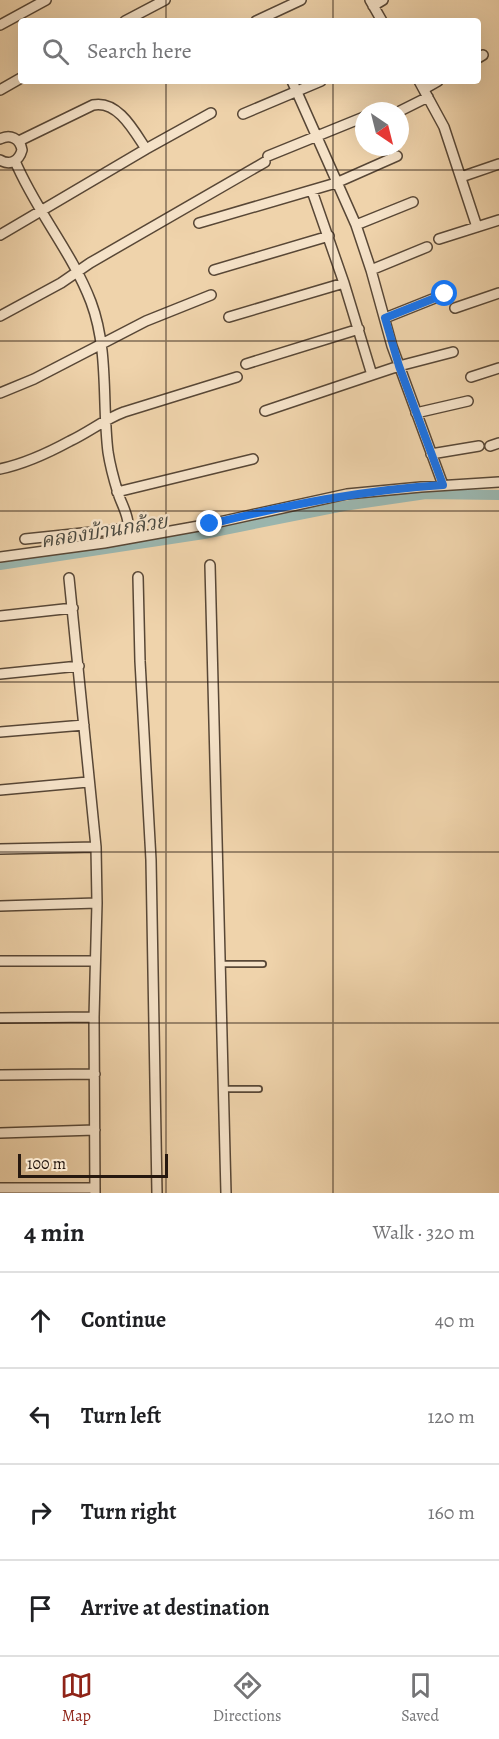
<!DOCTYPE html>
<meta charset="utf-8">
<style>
:root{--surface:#fff;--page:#f6f6f6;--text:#202124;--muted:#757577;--line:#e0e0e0;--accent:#8f2418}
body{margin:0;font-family:Alegreya,"Noto Serif Thai",serif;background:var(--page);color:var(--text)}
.compass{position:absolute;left:355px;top:102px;width:54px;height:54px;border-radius:50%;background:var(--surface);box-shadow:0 6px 24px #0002;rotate:145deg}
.scale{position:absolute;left:18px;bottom:15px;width:150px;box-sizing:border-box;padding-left:6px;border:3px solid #26180f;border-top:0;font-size:16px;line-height:21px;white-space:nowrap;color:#26180f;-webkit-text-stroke:4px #f5e2c8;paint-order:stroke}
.stop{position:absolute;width:18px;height:18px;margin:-14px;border:4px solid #1a73e8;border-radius:50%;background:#fff}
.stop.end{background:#1a73e8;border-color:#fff;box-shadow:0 2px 6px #0008}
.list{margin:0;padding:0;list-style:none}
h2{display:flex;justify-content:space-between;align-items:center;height:78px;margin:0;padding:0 24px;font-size:26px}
h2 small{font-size:20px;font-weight:400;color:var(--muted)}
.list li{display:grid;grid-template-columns:39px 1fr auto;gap:18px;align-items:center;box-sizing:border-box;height:96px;padding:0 24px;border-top:2px solid var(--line)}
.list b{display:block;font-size:22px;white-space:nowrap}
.list em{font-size:20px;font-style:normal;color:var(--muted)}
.icon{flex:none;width:33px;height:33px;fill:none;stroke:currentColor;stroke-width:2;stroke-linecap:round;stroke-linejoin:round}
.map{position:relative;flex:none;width:499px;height:1193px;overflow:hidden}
.search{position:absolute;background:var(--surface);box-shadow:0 6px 24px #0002;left:18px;right:18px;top:18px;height:66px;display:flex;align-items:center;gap:15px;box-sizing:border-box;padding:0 21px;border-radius:6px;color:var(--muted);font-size:22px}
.sheet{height:462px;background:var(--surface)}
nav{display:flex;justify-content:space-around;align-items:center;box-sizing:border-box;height:84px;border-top:2px solid var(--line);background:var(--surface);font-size:16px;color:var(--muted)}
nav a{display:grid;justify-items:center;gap:3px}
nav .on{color:var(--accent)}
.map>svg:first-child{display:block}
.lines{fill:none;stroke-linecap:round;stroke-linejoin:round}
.canal{stroke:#9bb7b0;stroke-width:10}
.lane-casing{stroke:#584736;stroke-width:8}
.street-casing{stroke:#584736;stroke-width:12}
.lane{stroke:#f5e2c8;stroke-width:4.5}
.street{stroke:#f5e2c8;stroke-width:9}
.route{stroke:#1a73e8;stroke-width:8}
.grid{fill:none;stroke:#26180f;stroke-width:1.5;stroke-opacity:0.55}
.labels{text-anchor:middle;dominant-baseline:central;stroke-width:5;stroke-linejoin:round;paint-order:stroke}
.water-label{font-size:20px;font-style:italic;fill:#49483f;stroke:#f5e2c8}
</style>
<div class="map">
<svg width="499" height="1193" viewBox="0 0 499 1193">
<rect width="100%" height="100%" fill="#efd3ab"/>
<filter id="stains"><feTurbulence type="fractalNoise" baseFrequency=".00333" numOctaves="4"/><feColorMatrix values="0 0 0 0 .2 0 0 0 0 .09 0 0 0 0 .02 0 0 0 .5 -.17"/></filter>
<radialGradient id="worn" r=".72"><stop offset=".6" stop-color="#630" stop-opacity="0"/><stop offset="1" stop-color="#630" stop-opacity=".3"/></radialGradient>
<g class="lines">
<path class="canal" d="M0 565 204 534 344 506 426 494 499 495"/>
<g class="lane-casing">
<path id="lane" d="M221 964H263
M224 1089H259"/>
</g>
<g class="street-casing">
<path id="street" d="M370 0 382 21
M373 6 383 0
M125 21 165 0
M256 21 301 0
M0 25 46 0
M478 58 483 55
M292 81 356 225 371 270 392 346 443 485
M419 81 444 127 477 227
M424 89 438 81
M0 90 21 78
M400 111 428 97
M243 114 321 81
M0 139C10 134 20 138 22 150 19 161 10 166 0 160
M19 141 93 105C118 100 134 131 146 149
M268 156 364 117
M15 161C36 211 72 252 91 302 109 350 102 403 108 452 110 465 114 480 118 493 121 503 127 512 128 523L121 529 25 539
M461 177 499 164
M312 191 344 283 372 375 399 366 453 352
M199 223 336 183 397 156
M356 225 413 202
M0 235 146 149 211 113
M439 239 499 220
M214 270 329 236
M371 270 427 247
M455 308 499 293
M0 316 61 283 90 263 265 162
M229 317 344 283
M385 318 445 294
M246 364 359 329
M471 377 499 368
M0 393 34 379 146 321 211 295
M265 411 372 375
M416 413 468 401
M490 446 499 443
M431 454 479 446
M0 469C24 464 48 453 70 441 89 432 105 419 124 412L237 377
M117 492 253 459
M0 557 104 543 210 524 347 494 421 487 499 482
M210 565 226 1193
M138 577 140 661 151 860 157 1193
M69 578 96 847 97 903 94 1017 95 1193
M0 616 73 608
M0 674 79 666
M0 732 84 725
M0 790 88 782
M0 849 96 847
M0 906 97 903
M0 961H95
M0 1018 94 1017
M0 1075 95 1074
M0 1133 95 1130
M0 1188H95"/>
</g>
<use href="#lane" class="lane"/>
<use href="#street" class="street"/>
</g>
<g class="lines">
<path class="route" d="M210 524C288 505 362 490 443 485L399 366 385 318 445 294"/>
</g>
<path class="grid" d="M166 0V21M333 0V21M166 81V1193M333 81V1193M0 170H499M0 341H499M0 511H499M0 682H499M0 852H499M0 1023H499"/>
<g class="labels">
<g class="water-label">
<text transform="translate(104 531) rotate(-9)">คลองบ้านกล้วย</text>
</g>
</g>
<rect width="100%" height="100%" filter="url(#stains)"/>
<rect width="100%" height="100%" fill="url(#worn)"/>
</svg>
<svg class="compass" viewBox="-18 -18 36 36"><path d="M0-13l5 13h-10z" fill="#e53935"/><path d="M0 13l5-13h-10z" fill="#757577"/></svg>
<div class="scale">100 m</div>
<div class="stop" style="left:445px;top:294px"></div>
<div class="stop end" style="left:210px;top:524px"></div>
<div class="search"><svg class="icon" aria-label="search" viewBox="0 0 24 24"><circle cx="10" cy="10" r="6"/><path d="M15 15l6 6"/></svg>Search here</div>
</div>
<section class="sheet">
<h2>4 min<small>Walk · 320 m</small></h2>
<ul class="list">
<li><svg class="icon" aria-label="ahead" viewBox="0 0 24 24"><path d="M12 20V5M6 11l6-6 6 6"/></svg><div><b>Continue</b></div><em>40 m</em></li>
<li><svg class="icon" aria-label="left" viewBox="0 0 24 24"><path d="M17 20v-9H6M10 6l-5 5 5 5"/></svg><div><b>Turn left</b></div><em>120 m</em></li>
<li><svg class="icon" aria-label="right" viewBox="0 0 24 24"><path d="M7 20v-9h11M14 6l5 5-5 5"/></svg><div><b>Turn right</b></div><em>160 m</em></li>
<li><svg class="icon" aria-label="arrive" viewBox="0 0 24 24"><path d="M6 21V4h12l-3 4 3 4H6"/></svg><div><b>Arrive at destination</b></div></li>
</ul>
</section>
<nav>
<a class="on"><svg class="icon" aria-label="map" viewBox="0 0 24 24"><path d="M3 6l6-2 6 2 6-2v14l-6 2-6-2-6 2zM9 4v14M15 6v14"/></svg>Map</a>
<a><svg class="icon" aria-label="directions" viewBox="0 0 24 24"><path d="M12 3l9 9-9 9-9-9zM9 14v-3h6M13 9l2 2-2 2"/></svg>Directions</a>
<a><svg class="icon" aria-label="saved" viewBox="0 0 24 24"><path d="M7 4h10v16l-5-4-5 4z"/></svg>Saved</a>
</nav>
